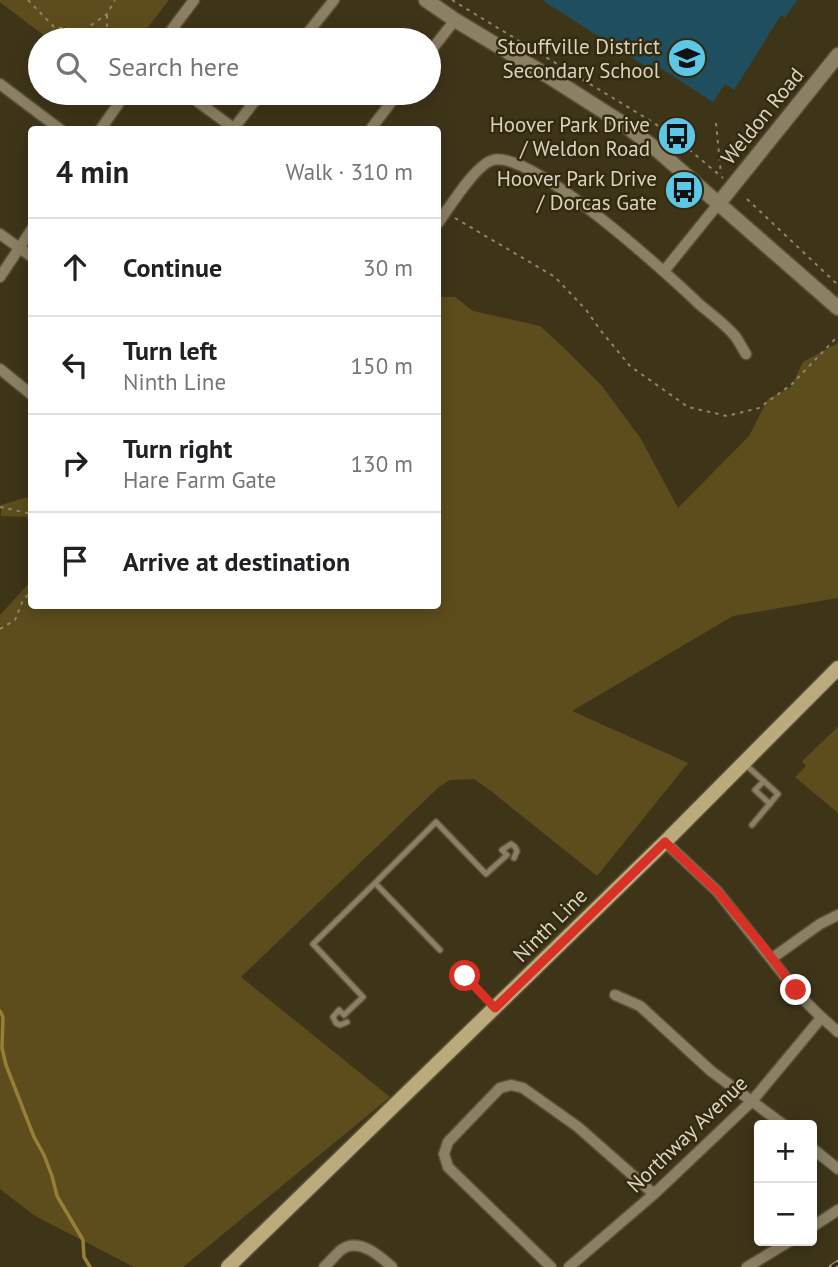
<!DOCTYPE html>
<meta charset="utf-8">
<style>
:root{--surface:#fff;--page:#f2f2f2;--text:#202124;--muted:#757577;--line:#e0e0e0}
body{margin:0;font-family:"PT Sans",sans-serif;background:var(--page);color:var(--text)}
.controls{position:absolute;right:21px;bottom:21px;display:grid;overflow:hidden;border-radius:7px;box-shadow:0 4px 18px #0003}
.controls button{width:63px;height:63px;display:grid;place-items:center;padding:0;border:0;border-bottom:2px solid var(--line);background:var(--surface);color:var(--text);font:35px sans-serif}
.stop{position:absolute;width:21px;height:21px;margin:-16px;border:5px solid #d93025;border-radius:50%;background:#fff}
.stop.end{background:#d93025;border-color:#fff;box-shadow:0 2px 7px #0008}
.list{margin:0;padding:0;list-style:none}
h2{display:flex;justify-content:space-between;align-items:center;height:91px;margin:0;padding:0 28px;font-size:30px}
h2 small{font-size:23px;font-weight:400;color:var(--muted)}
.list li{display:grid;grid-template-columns:46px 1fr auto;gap:21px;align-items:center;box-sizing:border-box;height:98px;padding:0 28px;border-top:2px solid var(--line)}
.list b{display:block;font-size:26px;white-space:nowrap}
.list p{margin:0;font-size:23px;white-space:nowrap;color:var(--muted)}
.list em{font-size:23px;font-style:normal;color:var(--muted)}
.icon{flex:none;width:38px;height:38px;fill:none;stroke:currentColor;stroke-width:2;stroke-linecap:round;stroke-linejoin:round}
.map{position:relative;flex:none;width:838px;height:1267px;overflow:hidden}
.search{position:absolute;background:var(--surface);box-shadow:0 4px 18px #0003;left:28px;top:28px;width:413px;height:77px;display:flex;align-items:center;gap:18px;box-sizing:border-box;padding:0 24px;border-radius:38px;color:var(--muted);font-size:26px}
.panel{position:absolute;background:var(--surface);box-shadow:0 4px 18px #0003;left:28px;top:126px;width:413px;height:483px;border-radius:7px}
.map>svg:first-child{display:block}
.green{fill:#5d4d1d}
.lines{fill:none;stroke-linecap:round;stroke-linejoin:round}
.stream{stroke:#967f37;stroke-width:3.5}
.building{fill:#1f4f5e}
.service-casing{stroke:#5a5138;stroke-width:8}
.minor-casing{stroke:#5a5138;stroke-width:13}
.tertiary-casing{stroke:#5a5138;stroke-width:17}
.secondary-casing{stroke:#5a5138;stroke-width:17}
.path{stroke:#8d856f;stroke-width:2;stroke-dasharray:3.5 5;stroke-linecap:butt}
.service{stroke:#8b8064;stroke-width:5}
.minor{stroke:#8b8064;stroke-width:10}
.tertiary{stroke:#8b8064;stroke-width:14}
.secondary{stroke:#bbaa7c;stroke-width:14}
.rail-casing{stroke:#9d9681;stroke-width:6}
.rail{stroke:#342b0f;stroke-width:3.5;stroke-dasharray:10;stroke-linecap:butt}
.route{stroke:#d93025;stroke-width:9}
.labels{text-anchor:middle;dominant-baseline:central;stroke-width:5;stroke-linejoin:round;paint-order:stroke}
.poi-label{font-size:21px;fill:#d9d3c3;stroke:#342b0f;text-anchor:end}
.street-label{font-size:21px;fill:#d9d3c3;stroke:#342b0f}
</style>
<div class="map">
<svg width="838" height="1267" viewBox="0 0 838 1267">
<rect width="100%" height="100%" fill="#3e3519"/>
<path class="green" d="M0 0H169L138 40H50L0 2Z
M438 294 443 297H455L473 311 540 326 566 350 602 386 641 439 678 508 749 436 768 399 791 387 803 362 838 343V598L733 616 572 711 688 763 597 876 491 791 474 779 450 780 440 786 241 977 390 1097 183 1267H134L35 1216 0 1189V615L31 581 32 606H438Z
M31 496V522L26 517 1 516V505Z
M838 727V813L795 777 806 766 802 761Z"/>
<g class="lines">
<path class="stream" d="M0 1011 3 1017 2 1048 6 1065 34 1137 44 1155 52 1176 57 1196 83 1240 84 1257 90 1267"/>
</g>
<path class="building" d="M542 0H797L785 18 781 15 734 90 725 84 713 102 659 67 656 73Z"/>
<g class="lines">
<g class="service-casing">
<path id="service" d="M746 765 778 794 752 825
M764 781 755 790 770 804
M375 883 436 822 486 874 507 855 502 850 511 844 515 847 517 851 514 858
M465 976 493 1006
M347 1022 340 1025 336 1023 333 1017 339 1010 344 1015 363 997 313 944 375 883 440 950"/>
</g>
<g class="minor-casing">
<path id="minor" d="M164 40 194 0
M302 40 334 0
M429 53 455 20
M0 84 61 130
M186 93 236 130
M234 128 261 93
M100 130 126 93
M370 130 398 93
M438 223C449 208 476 164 493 160 531 149 669 275 699 304 711 314 725 324 735 336 739 341 742 348 746 354
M0 234 32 257
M664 271 719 203
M0 277 32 229
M0 369 32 395
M665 842 717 891 803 999 818 1014 838 1032
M771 959 820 924 838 915
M615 995 640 1006 711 1071 784 1125
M812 1148 838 1169
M812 1227 838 1210
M324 1267C330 1262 335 1255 341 1250 358 1237 379 1255 392 1267
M551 1267 448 1167 444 1154 448 1142 500 1088 511 1085 523 1088 578 1127 654 1194
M569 1267 654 1194 752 1101 821 1018
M747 1267 790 1241"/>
</g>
<g class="tertiary-casing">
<path id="tertiary" d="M426 0 455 20 553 79 622 123 656 149 838 308
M719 203 838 55"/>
</g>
<g class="secondary-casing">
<path id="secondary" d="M228 1267 665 842 838 668"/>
</g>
<path class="path" d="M28 0 54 27 83 31 107 14 115 0
M452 0 654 123 679 141 723 178
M107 15V31L111 40
M84 32 100 34 109 40
M716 123 721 174
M747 199 838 285
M455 218 555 277 587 311 601 331 630 366 688 407 727 416 759 408 792 384 838 336
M0 507 32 514
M0 629 15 620 23 600 32 591"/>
<use href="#service" class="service"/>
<use href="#minor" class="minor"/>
<use href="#tertiary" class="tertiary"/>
<use href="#secondary" class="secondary"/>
<g class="rail-casing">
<path id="rail" d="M832 1267 838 1263"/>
</g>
<use href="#rail" class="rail"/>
</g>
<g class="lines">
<path class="route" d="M465 976 495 1008 665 842 717 891 761 944 796 990"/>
</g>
<defs>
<g id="school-disc" transform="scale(2.0125)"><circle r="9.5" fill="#5dc7e8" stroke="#342b0f"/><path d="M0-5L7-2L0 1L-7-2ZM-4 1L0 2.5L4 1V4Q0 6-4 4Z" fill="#111"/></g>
<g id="bus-disc" transform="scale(2.0125)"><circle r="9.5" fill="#5dc7e8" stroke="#342b0f"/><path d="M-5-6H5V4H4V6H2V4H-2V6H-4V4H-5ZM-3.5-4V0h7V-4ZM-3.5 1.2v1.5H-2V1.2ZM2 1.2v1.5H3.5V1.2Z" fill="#111"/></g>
</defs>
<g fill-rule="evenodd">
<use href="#school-disc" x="687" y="58"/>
<use href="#bus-disc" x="677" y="136"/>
<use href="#bus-disc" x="684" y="190"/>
</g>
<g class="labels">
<g class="poi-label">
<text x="660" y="46">Stouffville District<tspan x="660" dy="24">Secondary School</tspan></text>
<text x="650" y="124">Hoover Park Drive<tspan x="650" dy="24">/ Weldon Road</tspan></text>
<text x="657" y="178">Hoover Park Drive<tspan x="657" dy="24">/ Dorcas Gate</tspan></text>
</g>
<g class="street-label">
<text transform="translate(762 116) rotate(-51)">Weldon Road</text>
<text transform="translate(550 925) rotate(-45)">Ninth Line</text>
<text transform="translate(687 1134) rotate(-44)">Northway Avenue</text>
</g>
</g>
</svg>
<div class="controls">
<button>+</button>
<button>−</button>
</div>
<div class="stop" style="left:465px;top:976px"></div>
<div class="stop end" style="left:796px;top:990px"></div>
<div class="search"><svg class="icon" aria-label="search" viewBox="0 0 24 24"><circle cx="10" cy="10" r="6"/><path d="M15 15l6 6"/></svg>Search here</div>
<section class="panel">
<h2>4 min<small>Walk · 310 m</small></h2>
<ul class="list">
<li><svg class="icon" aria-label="ahead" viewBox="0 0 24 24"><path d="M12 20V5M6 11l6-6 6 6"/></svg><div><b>Continue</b></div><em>30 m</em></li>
<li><svg class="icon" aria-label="left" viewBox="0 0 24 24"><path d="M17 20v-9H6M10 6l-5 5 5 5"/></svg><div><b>Turn left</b><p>Ninth Line</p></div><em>150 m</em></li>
<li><svg class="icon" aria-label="right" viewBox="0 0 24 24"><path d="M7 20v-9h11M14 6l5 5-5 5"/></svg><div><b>Turn right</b><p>Hare Farm Gate</p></div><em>130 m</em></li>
<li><svg class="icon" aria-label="arrive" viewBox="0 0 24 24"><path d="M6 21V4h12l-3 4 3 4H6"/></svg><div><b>Arrive at destination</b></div></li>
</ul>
</section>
</div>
